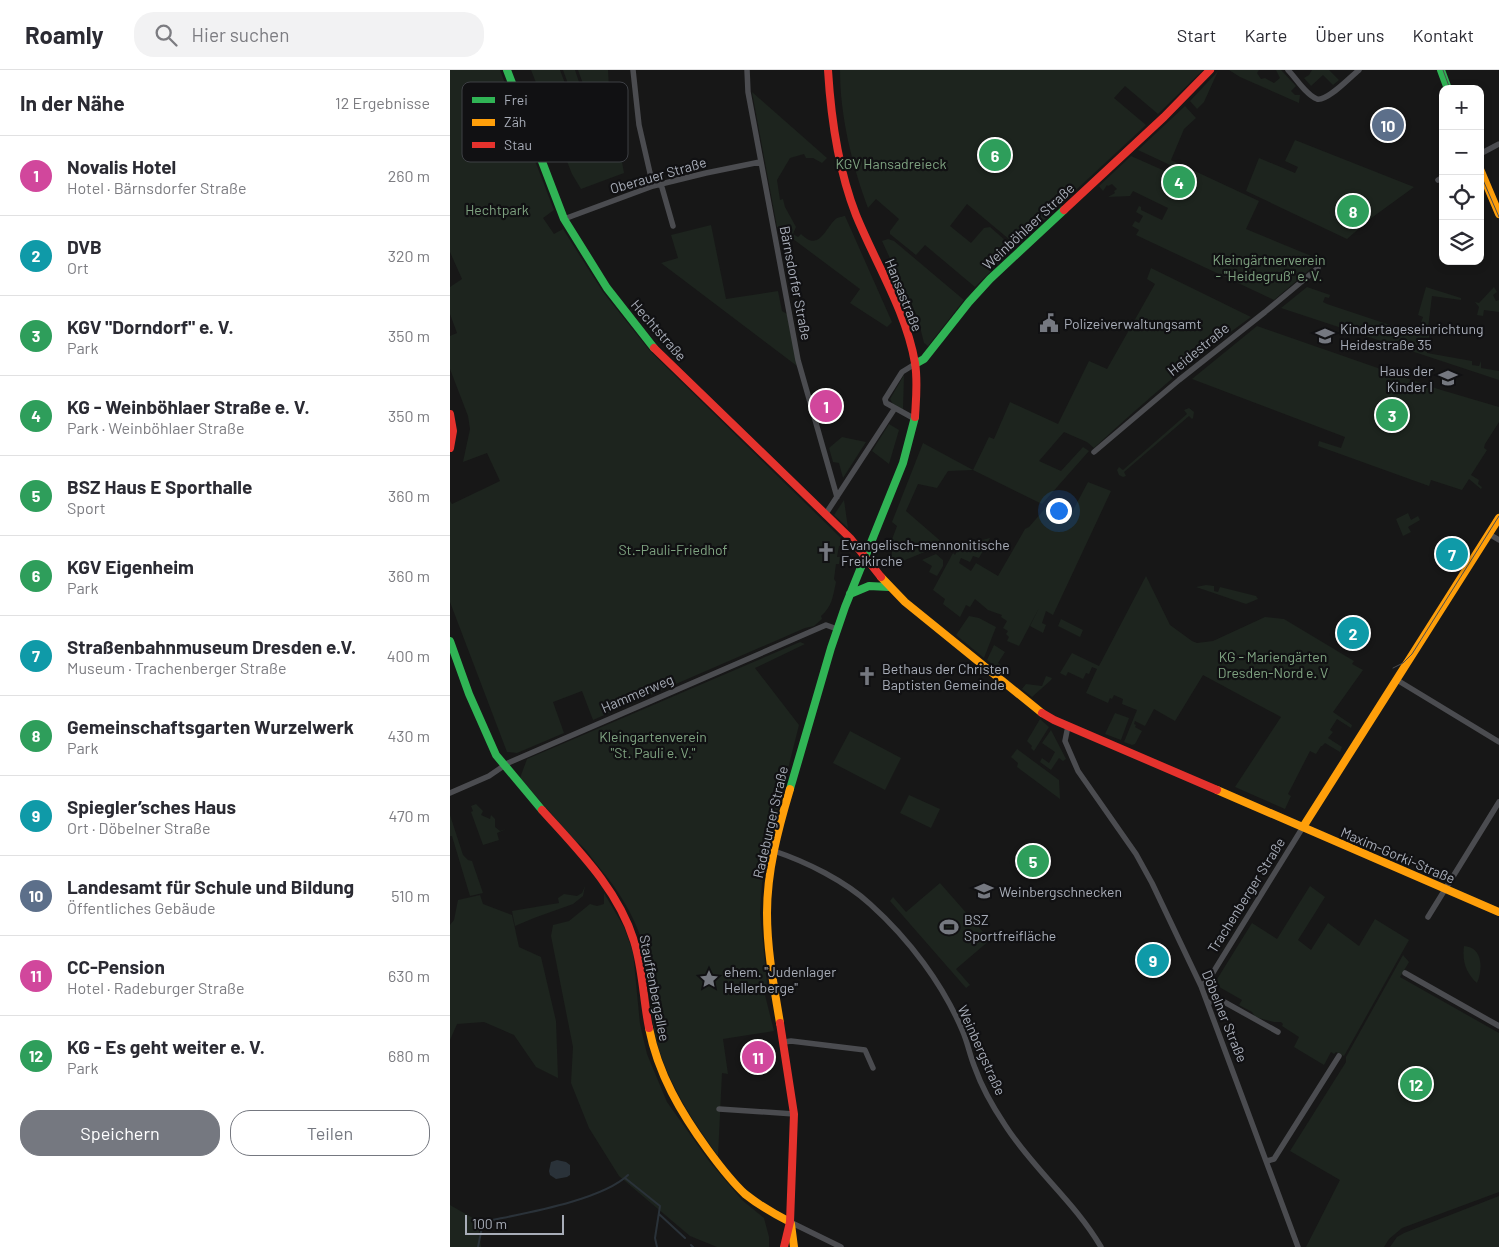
<!DOCTYPE html>
<html lang="de">
<meta charset="utf-8">
<style>
:root{--surface:#fff;--page:#f2f2f3;--text:#2b2b33;--muted:#7c7c81;--line:#e1e1e2;--accent:#757880}
body{margin:0;font-family:Barlow,sans-serif;background:var(--page);color:var(--text)}
.controls{position:absolute;right:15px;top:15px;display:grid;overflow:hidden;border-radius:10px;box-shadow:0 2px 8px #0003}
.controls button{width:45px;height:45px;display:grid;place-items:center;padding:0;border:0;border-bottom:1px solid var(--line);background:var(--surface);color:var(--text);font:25px sans-serif}
.scale{position:absolute;left:15px;bottom:12px;width:99px;box-sizing:border-box;padding-left:5px;border:2px solid #a8adb8;border-top:0;font-size:14px;line-height:18px;white-space:nowrap;color:#a8adb8;-webkit-text-stroke:4px #111113;paint-order:stroke}
.you{position:absolute;left:608px;top:440px;width:18px;height:18px;margin:-12px;border:4px solid #fff;border-radius:50%;background:#1a73e8;box-shadow:0 0 0 8px #1a73e833}
.badge{display:grid;place-items:center;width:32px;height:32px;border-radius:50%;background:var(--accent);color:#fff;font-size:16px;font-weight:700}
.pin{position:absolute;translate:-50% -50%;border:2px solid #fff;box-shadow:0 1px 5px #0006}
.list{margin:0;padding:0;list-style:none}
h2{display:flex;justify-content:space-between;align-items:center;height:65px;margin:0;padding:0 20px;font-size:21px}
h2 small{font-size:16px;font-weight:400;color:var(--muted)}
.list li{display:grid;grid-template-columns:32px 1fr auto;gap:15px;align-items:center;box-sizing:border-box;height:80px;padding:0 20px;border-top:1px solid var(--line)}
.list b{display:block;font-size:19px;white-space:nowrap}
.list p{margin:0;font-size:16px;white-space:nowrap;color:var(--muted)}
.list em{font-size:16px;font-style:normal;color:var(--muted)}
.actions{display:flex;gap:10px;padding:15px 20px}
.actions a{flex:1;padding:11px 0;border:1px solid var(--accent);border-radius:20px;text-align:center;font-size:18px;color:var(--accent)}
.actions .main{background:var(--accent);color:#fff}
.icon{flex:none;width:28px;height:28px;fill:none;stroke:currentColor;stroke-width:2;stroke-linecap:round;stroke-linejoin:round}
.map{position:relative;flex:none;width:1049px;height:1177px;overflow:hidden}
header{display:flex;align-items:center;gap:30px;box-sizing:border-box;height:70px;padding:0 25px;background:var(--surface);border-bottom:1px solid var(--line)}
header strong{font-size:24px}
nav{display:flex;gap:28px;margin-inline-start:auto;font-size:18px}
.search{width:350px;height:45px;background:var(--page);display:flex;align-items:center;gap:12px;box-sizing:border-box;padding:0 18px;border-radius:20px;color:var(--muted);font-size:19px}
main{display:flex}
aside{flex:1;background:var(--surface)}
.map>svg:first-child{display:block}
.green{fill:#1d241e}
.water{fill:#2a3239}
.lines{fill:none;stroke-linecap:round;stroke-linejoin:round}
.stream{stroke:#2a3239;stroke-width:2}
.street{stroke:#4b4c50;stroke-width:5.5}
.fast{stroke:#30b455;stroke-width:8}
.slow{stroke:#ff9f0a;stroke-width:8}
.jam{stroke:#e5322d;stroke-width:8}
.tram{stroke:#4b4c4f;stroke-width:1}
.labels{text-anchor:middle;dominant-baseline:central;stroke-width:4.5;stroke-linejoin:round;paint-order:stroke}
.park-label{font-size:14px;fill:#7fa381;stroke:#111113}
.street-label{font-size:14px;fill:#a8adb8;stroke:#111113}
.poi-label{font-size:14px;fill:#a8adb8;stroke:#111113;text-anchor:start}
.key{fill:#111113;stroke:#3e4045;stroke-width:1}
.key-label{font-size:14px;fill:#a8adb8}
</style>
<header>
<strong>Roamly</strong>
<div class="search"><svg class="icon" aria-label="search" viewBox="0 0 24 24"><circle cx="10" cy="10" r="6"/><path d="M15 15l6 6"/></svg>Hier suchen</div>
<nav><a>Start</a><a>Karte</a><a>Über uns</a><a>Kontakt</a></nav>
</header>
<main>
<aside>
<h2>In der Nähe<small>12 Ergebnisse</small></h2>
<ul class="list">
<li><span class="badge" style="background:#d1479c">1</span><div><b>Novalis Hotel</b><p>Hotel · Bärnsdorfer Straße</p></div><em>260 m</em></li>
<li><span class="badge" style="background:#0f9aa8">2</span><div><b>DVB</b><p>Ort</p></div><em>320 m</em></li>
<li><span class="badge" style="background:#2e9e5b">3</span><div><b>KGV &quot;Dorndorf&quot; e. V.</b><p>Park</p></div><em>350 m</em></li>
<li><span class="badge" style="background:#2e9e5b">4</span><div><b>KG - Weinböhlaer Straße e. V.</b><p>Park · Weinböhlaer Straße</p></div><em>350 m</em></li>
<li><span class="badge" style="background:#2e9e5b">5</span><div><b>BSZ Haus E Sporthalle</b><p>Sport</p></div><em>360 m</em></li>
<li><span class="badge" style="background:#2e9e5b">6</span><div><b>KGV Eigenheim</b><p>Park</p></div><em>360 m</em></li>
<li><span class="badge" style="background:#0f9aa8">7</span><div><b>Straßenbahnmuseum Dresden e.V.</b><p>Museum · Trachenberger Straße</p></div><em>400 m</em></li>
<li><span class="badge" style="background:#2e9e5b">8</span><div><b>Gemeinschaftsgarten Wurzelwerk</b><p>Park</p></div><em>430 m</em></li>
<li><span class="badge" style="background:#0f9aa8">9</span><div><b>Spiegler’sches Haus</b><p>Ort · Döbelner Straße</p></div><em>470 m</em></li>
<li><span class="badge" style="background:#5c6f8a">10</span><div><b>Landesamt für Schule und Bildung</b><p>Öffentliches Gebäude</p></div><em>510 m</em></li>
<li><span class="badge" style="background:#d1479c">11</span><div><b>CC-Pension</b><p>Hotel · Radeburger Straße</p></div><em>630 m</em></li>
<li><span class="badge" style="background:#2e9e5b">12</span><div><b>KG - Es geht weiter e. V.</b><p>Park</p></div><em>680 m</em></li>
</ul>
<div class="actions"><a class="main">Speichern</a><a>Teilen</a></div>
</aside>
<div class="map">
<svg width="1049" height="1177" viewBox="0 0 1049 1177">
<rect width="100%" height="100%" fill="#171717"/>
<path class="green" d="M0 0H50L104 140 93 148 104 164 113 159 153 222 200 281 395 472 394 475 389 476 387 487H390L389 494H386L384 509 386 512C383 526 382 537 371 546L372 549 364 556 355 558 143 650 132 621 103 632 114 663 67 683 57 682 0 532V431L2 434 50 411 37 383 13 392 20 359 18 346 0 299V266L7 263 0 244V217L12 209 0 182Z
M81 0H110C113 8 116 16 119 24 122 34 118 46 135 42L141 35 161 30 174 103 131 119 122 104Z
M113 0H125L132 21H128L122 25Z
M128 0H158L159 18 139 25 136 22Z
M390 0H753L708 44 675 16 664 28 696 55 570 172 564 166 560 170 517 134 500 156 521 173 534 158 540 157 564 178 525 217 475 175 466 185 440 164V161L449 149 426 129 418 138C402 95 390 46 390 0Z
M779 0H809L807 3 811 9 815 8 824 13 830 8 826 0H831L846 16 841 21 845 25H850L849 33 790 7Z
M862 0H879L889 10 883 15 873 5 861 16 854 8 859 5Z
M768 1 754 32 747 39 740 31Z
M302 22 377 88 372 93 363 88H356L354 84 340 88 327 110 330 130 333 129 335 137 346 157 343 164 348 167 351 164C370 183 375 157 387 148 387 148 394 146 395 146L442 252 437 257 400 233 410 219 327 157Z
M735 36 746 48 734 59 721 90 809 131 796 159 871 190 824 230 686 165 689 160 682 156 685 151 689 153 693 146 686 142 689 136 691 137V140L712 150 718 138 683 121 680 126 658 127 665 123 664 121 667 119 662 114 658 116 657 115 653 121 649 116 681 86 717 102 720 95 688 80Z
M845 70 964 117 920 149 897 169 796 121 809 88 845 103 848 97 835 91Z
M261 155 276 229 328 221 332 241 337 244 347 296 211 193 228 188 221 165Z
M438 169 444 171 514 230 478 276 474 273 468 249 432 171Z
M701 198 801 247C745 287 694 332 644 378L637 372 614 362 589 391 611 401 633 377 639 381 592 434 523 400 498 401 487 418 468 414 456 441 494 474 443 495 439 486 442 484 441 472 447 456 442 452 473 373 523 400 539 367 544 369 560 332 608 354 639 291 657 299 705 214 697 209Z
M857 217 880 225 879 228 875 227 873 232 877 234 967 264 973 247 968 245 976 217 1011 228V230L982 226 978 258 980 259 977 283 1022 291V295L1029 296 1031 291V298L1049 301V310L831 238Z
M1044 217 1047 222 1043 225 1046 231 1049 230V242L1034 240 1033 246 1027 245 1029 237 1025 232 1029 233Z
M807 256 988 319 1049 337V352L1035 374 1034 378 1037 380 1021 405 1029 410 1028 414 1032 417 1031 419 1019 409 1012 420 981 410 979 416 868 376 869 371 891 378 895 367 742 309Z
M454 305 453 340 443 334 440 329Z
M739 338 744 342 743 348 742 349 739 346 674 402 676 406 673 407 669 405 667 400 669 397 673 400 737 344 734 340Z
M439 354 449 360 439 394 422 381Z
M392 367 416 372 393 408 389 393 383 392 379 378Z
M638 412 661 421 603 545 596 541 592 553 596 555 593 563 580 556 589 538 569 576 557 571 559 567 556 564 558 561 553 558 557 551 551 547 552 545 538 540 525 529 520 537 516 535 510 547 493 534 495 529 483 520 503 483 505 485 508 479 506 477 540 468 529 488 523 486 520 492 511 488 509 493 521 501 526 493 548 506 575 459 579 457 598 435 620 446Z
M394 430 398 458 384 445Z
M958 443 961 450 968 446 970 450 958 457 961 462 953 466 946 449Z
M486 484 493 490V496L487 506 479 502 482 496 472 490Z
M696 506 720 555 742 571 747 573 763 571 815 547 834 549 904 591 902 594 913 600 883 642 902 655 901 658 887 649 880 660 883 662 878 668 892 677 890 682 875 673 872 676H871L866 684 860 681 838 724 841 726 835 739 785 717 831 647 753 605 725 651 704 639 695 656 685 651 684 654 686 655 685 657 692 661 685 674 682 675 674 672 687 640 672 634 673 629 664 625 662 629 660 628 658 633 636 623 647 599 642 597 639 604 636 603 633 609 618 602 616 606 610 603 622 583 649 596Z
M756 515 764 516V521L768 522 770 517 806 526 808 529 796 534 746 517Z
M519 546 529 548 546 557 534 588 506 565Z
M611 549 633 560 630 567 608 556Z
M350 572 355 574 305 598 349 655 320 771 312 813 310 843 317 912 315 925 324 961 273 969 278 1004 272 1003 268 1086C243 1051 223 1021 209 980 198 947 202 912 194 878 186 848 168 819 148 796 142 789 133 774 125 771L70 708 77 689Z
M544 575 555 582 548 593 557 599 554 604 537 590Z
M596 606 602 608 601 610 582 627 572 619 576 614 592 616Z
M665 643 679 648 671 670 655 664Z
M590 649 599 657 584 681 581 678 582 676 577 671Z
M601 660 616 689 613 691 609 688 601 700 590 692 592 688 599 693 605 682 592 673Z
M400 661 451 688 435 720 383 693Z
M567 679 609 710 610 729 567 697 568 693 561 687Z
M459 725 490 739 481 758 450 743Z
M26 734 33 741 31 745 40 749 41 745 45 749V757L50 761 56 759 47 763 49 770 33 775 21 742 23 741 21 736Z
M0 745 13 785 18 790 22 791 33 823 20 826 2 766H0Z
M490 813 540 870 506 899 520 915 516 918 440 831 443 827 456 842Z
M135 816 133 826 123 834 84 848 65 856 62 841 109 833 108 828 114 824 127 826 132 823Z
M860 816 875 827 848 870 861 880 878 853 909 876 925 849 959 870 894 986 886 982 884 984 881 982 874 995 844 977 849 967 832 956 833 954 831 952H824L805 947 802 942 789 935 792 930 764 914 802 853 827 869Z
M154 823 174 857 183 882 190 954 197 984 217 1032 259 1091 292 1130 314 1148 319 1167V1177H267L240 1166 169 1106 139 1058 121 1013 123 977 101 866 103 855 119 851 140 834 147 836 154 834Z
M30 825 33 834 62 845 69 877 91 887 106 951 108 1008 86 997 64 965 34 952 7 954 0 970V855L4 850 8 830Z
M1014 876C1033 877 1033 899 1027 913 1016 903 1012 891 1014 876Z
M953 885 959 892 950 907 1049 963V1122L952 1158 939 1169 934 1177H856L890 1110 840 1081 896 992V987Z
M1049 1126V1177H940L947 1167 954 1163Z
M0 1135 28 1151 31 1177H0Z"/>
<path class="water" d="M107 1090 116 1092 120 1095V1105L117 1107 106 1109 100 1105 99 1101 101 1092Z"/>
<g class="lines">
<path class="stream" d="M175 1108 210 1136 205 1168 207 1177
M209 1144 235 1168
M241 1175 243 1177
M28 1177 33 1152C70 1144 151 1131 178 1105"/>
<path class="street" d="M183 0 189 55 203 116
M297 0 298 22 348 290 387 427
M838 0C846 8 856 25 867 29 877 32 900 7 909 0
M1030 84 1049 74
M988 110 993 107
M211 114 223 156
M114 149 203 116 256 103 310 92
M465 349 436 333 435 329 452 302 465 294
M644 382 729 310 815 242 868 198
M375 445 445 338
M1039 464 1049 470
M947 610 1049 672
M618 656 615 671 628 701 686 784 702 813 751 916 848 1177
M0 723 39 706 58 693 376 555 387 559
M324 781C357 792 395 811 420 834 459 869 493 914 513 962 518 974 520 986 525 998 532 1018 543 1037 555 1055 583 1099 625 1132 651 1177
M978 847 1049 732
M955 903 1049 956
M751 916 759 909 853 757
M758 933 769 929 828 962
M334 972 341 971 415 980 423 998
M269 1039 344 1044
M817 1091 824 1089 889 986
M340 1152 391 1177"/>
<path class="fast" d="M57 0 114 149 157 218 204 278
M991 0 998 19
M465 294 474 289 519 232 540 209 614 140
M400 524 419 516 439 517
M0 571 19 624 46 685 92 740
M340 719 381 578 395 537 453 393 465 347"/>
<path class="slow" d="M1030 99 1049 144
M431 507 455 532 592 643
M767 720 1049 842
M853 757 1049 448
M330 953C324 917 317 880 317 843 317 801 328 759 340 719
M199 958C208 1004 231 1043 258 1080 269 1095 281 1111 295 1124 309 1135 324 1144 340 1152
M341 1154 344 1177"/>
<path class="jam" d="M378 0C381 49 388 99 406 145 426 194 456 241 465 293 468 311 466 329 465 347
M614 140 714 47 760 0
M204 278 400 468 431 507
M0 344 3 361 0 378
M592 643 604 650 767 720
M92 740C127 779 168 819 184 871 193 899 193 929 199 958
M330 953 344 1044 340 1152 334 1177"/>
<path class="tram" d="M993 0 1000 19
M1030 103 1049 147
M943 598 953 593 962 584 1049 446"/>
</g>
<defs>
<g id="civic-bare" transform="scale(1.5)"><path d="M-.6-6.5H3V-4.5H.6V-3L4-1V1h2V6H-6V1h2V-1L-.6-3ZM-1.2 2.5V6h2.4V2.5Z" fill="#757880" stroke="#111113" stroke-width="2.5" paint-order="stroke"/></g>
<g id="school-bare" transform="scale(1.5)"><path d="M0-5L7-2L0 1L-7-2ZM-4 1L0 2.5L4 1V4Q0 6-4 4Z" fill="#757880" stroke="#111113" stroke-width="2.5" paint-order="stroke"/></g>
<g id="church-bare" transform="scale(1.5)"><path d="M-1.2-6h2.4v3.5h3.3v2.4h-3.3V6h-2.4V-.1h-3.3v-2.4h3.3Z" fill="#757880" stroke="#111113" stroke-width="2.5" paint-order="stroke"/></g>
<g id="stadium-bare" transform="scale(1.5)"><path d="M0-5a6.5 5 0 1 0 0 10a6.5 5 0 1 0 0-10ZM-3.5-1.8h7v3.6h-7Z" fill="#757880" stroke="#111113" stroke-width="2.5" paint-order="stroke"/></g>
<g id="sight-bare" transform="scale(1.5)"><path d="M0-6L1.8-2.2L6-1.7L2.9 1.2L3.7 5.4L0 3.3L-3.7 5.4L-2.9 1.2L-6-1.7L-1.8-2.2Z" fill="#757880" stroke="#111113" stroke-width="2.5" paint-order="stroke"/></g>
</defs>
<g fill-rule="evenodd">
<use href="#civic-bare" x="599" y="253"/>
<use href="#school-bare" x="875" y="266"/>
<use href="#school-bare" x="998" y="308"/>
<use href="#church-bare" x="376" y="482"/>
<use href="#church-bare" x="417" y="606"/>
<use href="#school-bare" x="534" y="821"/>
<use href="#stadium-bare" x="499" y="857"/>
<use href="#sight-bare" x="259" y="909"/>
</g>
<g class="labels">
<g class="park-label">
<text x="441" y="93">KGV Hansadreieck</text>
<text x="47" y="139">Hechtpark</text>
<text x="819" y="189">Kleingärtnerverein<tspan x="819" dy="16">- "Heidegruß" e. V.</tspan></text>
<text x="223" y="479">St.-Pauli-Friedhof</text>
<text x="823" y="586">KG - Mariengärten<tspan x="823" dy="16">Dresden-Nord e. V</tspan></text>
<text x="203" y="666">Kleingartenverein<tspan x="203" dy="16">"St. Pauli e. V."</tspan></text>
</g>
<g class="street-label">
<text transform="translate(208 105) rotate(-16)">Oberauer Straße</text>
<text transform="translate(578 156) rotate(-43)">Weinböhlaer Straße</text>
<text transform="translate(346 213) rotate(79)">Bärnsdorfer Straße</text>
<text transform="translate(454 225) rotate(68)">Hansastraße</text>
<text transform="translate(209 260) rotate(49)">Hechtstraße</text>
<text transform="translate(748 279) rotate(-39)">Heidestraße</text>
<text transform="translate(187 623) rotate(-23)">Hammerweg</text>
<text transform="translate(320 752) rotate(-77)">Radeburger Straße</text>
<text transform="translate(948 785) rotate(23)">Maxim-Gorki-Straße</text>
<text transform="translate(796 825) rotate(-58)">Trachenberger Straße</text>
<text transform="translate(205 918) rotate(79)">Stauffenbergallee</text>
<text transform="translate(775 946) rotate(68)">Döbelner Straße</text>
<text transform="translate(532 980) rotate(66)">Weinbergstraße</text>
</g>
<g class="poi-label">
<text x="614" y="253">Polizeiverwaltungsamt</text>
<text x="890" y="258">Kindertageseinrichtung<tspan x="890" dy="16">Heidestraße 35</tspan></text>
<text x="983" y="300" text-anchor="end">Haus der<tspan x="983" dy="16">Kinder I</tspan></text>
<text x="391" y="474">Evangelisch-mennonitische<tspan x="391" dy="16">Freikirche</tspan></text>
<text x="432" y="598">Bethaus der Christen<tspan x="432" dy="16">Baptisten Gemeinde</tspan></text>
<text x="549" y="821">Weinbergschnecken</text>
<text x="514" y="849">BSZ<tspan x="514" dy="16">Sportfreifläche</tspan></text>
<text x="274" y="901">ehem. "Judenlager<tspan x="274" dy="16">Hellerberge"</tspan></text>
</g>
</g>
<rect x="12" y="12" width="166" height="80" rx="8" class="key"/>
<rect x="22" y="27" width="23" height="6" fill="#30b455"/>
<rect x="22" y="49" width="23" height="7" fill="#ff9f0a"/>
<rect x="22" y="72" width="23" height="6" fill="#e5322d"/>
<g class="key-label">
<text x="54" y="35">Frei</text>
<text x="54" y="57">Zäh</text>
<text x="54" y="80">Stau</text>
</g>
</svg>
<div class="controls">
<button>+</button>
<button>−</button>
<button><svg class="icon" aria-label="locate" viewBox="0 0 24 24"><circle cx="12" cy="12" r="6"/><path d="M12 2v4M12 18v4M2 12h4M18 12h4"/></svg></button>
<button><svg class="icon" aria-label="layers" viewBox="0 0 24 24"><path d="M12 4l9 5-9 5-9-5zM3 14l9 5 9-5"/></svg></button>
</div>
<div class="scale">100 m</div>
<div class="you"></div>
<div class="pin badge" style="left:376px;top:336px;background:#d1479c">1</div>
<div class="pin badge" style="left:903px;top:563px;background:#0f9aa8">2</div>
<div class="pin badge" style="left:942px;top:345px;background:#2e9e5b">3</div>
<div class="pin badge" style="left:729px;top:112px;background:#2e9e5b">4</div>
<div class="pin badge" style="left:583px;top:791px;background:#2e9e5b">5</div>
<div class="pin badge" style="left:545px;top:85px;background:#2e9e5b">6</div>
<div class="pin badge" style="left:1002px;top:484px;background:#0f9aa8">7</div>
<div class="pin badge" style="left:903px;top:141px;background:#2e9e5b">8</div>
<div class="pin badge" style="left:703px;top:890px;background:#0f9aa8">9</div>
<div class="pin badge" style="left:938px;top:55px;background:#5c6f8a">10</div>
<div class="pin badge" style="left:308px;top:987px;background:#d1479c">11</div>
<div class="pin badge" style="left:966px;top:1014px;background:#2e9e5b">12</div>
</div>
</main>
